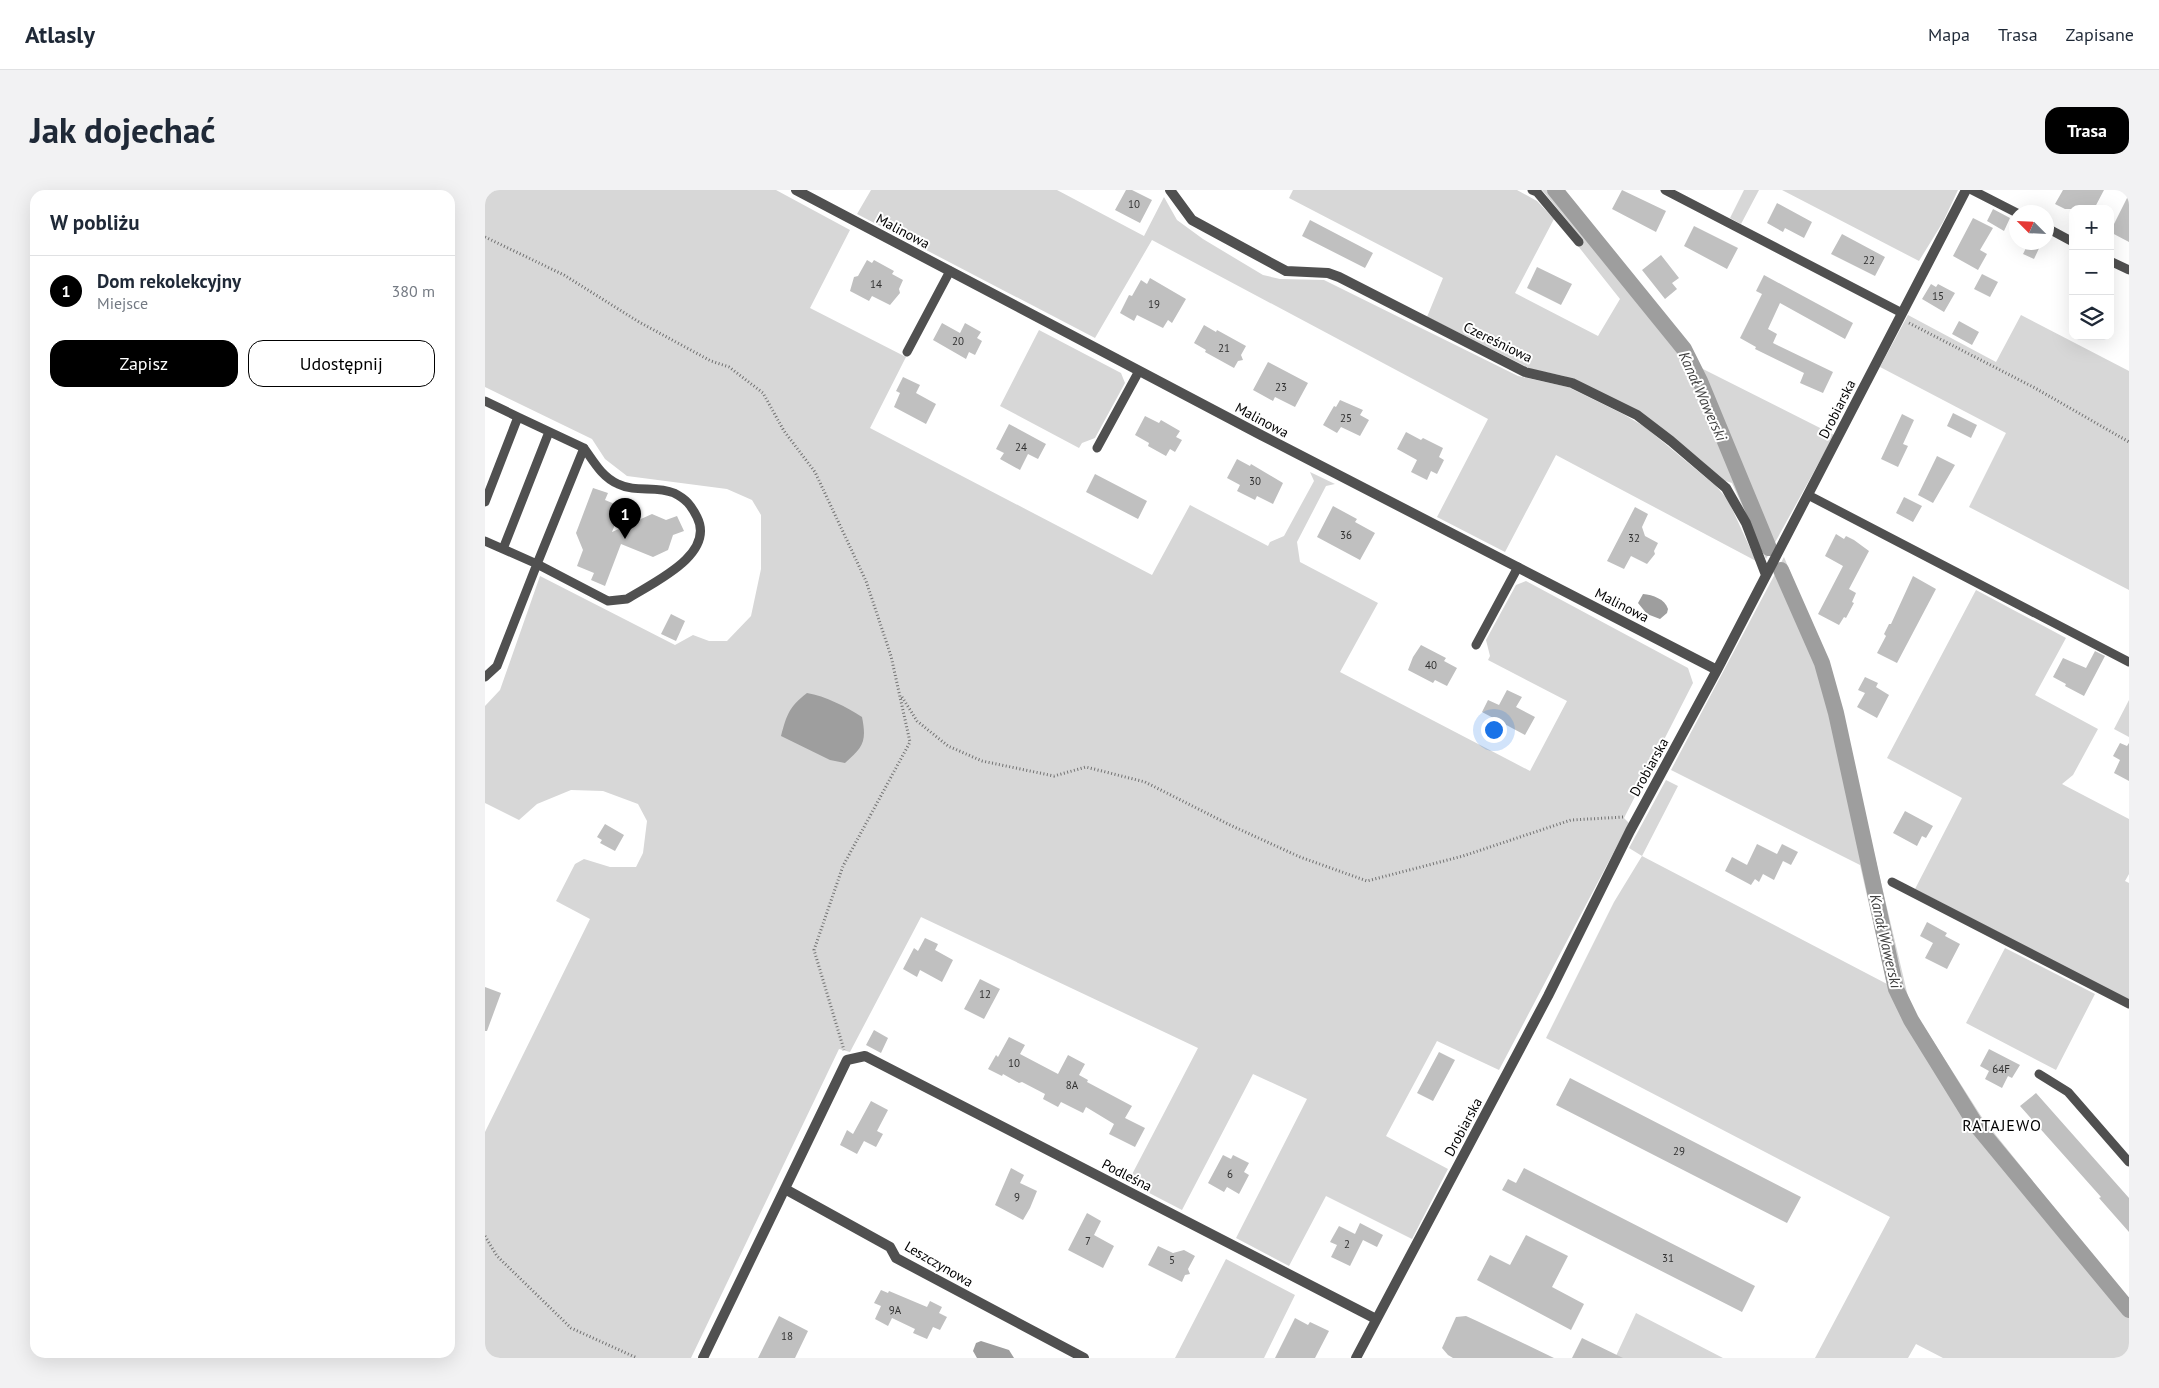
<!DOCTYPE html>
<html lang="pl">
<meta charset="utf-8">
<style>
:root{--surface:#fff;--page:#f2f2f3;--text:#1f2937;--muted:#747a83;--line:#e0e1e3;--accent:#000}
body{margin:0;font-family:"PT Sans",sans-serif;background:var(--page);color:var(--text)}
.controls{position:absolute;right:15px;top:15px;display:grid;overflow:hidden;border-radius:10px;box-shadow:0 5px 20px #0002}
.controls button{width:45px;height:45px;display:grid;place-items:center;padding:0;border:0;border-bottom:1px solid var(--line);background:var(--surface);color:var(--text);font:25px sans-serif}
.compass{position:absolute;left:1524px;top:15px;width:45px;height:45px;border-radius:50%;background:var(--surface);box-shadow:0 5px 20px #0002;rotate:294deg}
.you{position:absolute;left:1008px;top:539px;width:18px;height:18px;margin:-12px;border:4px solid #fff;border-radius:50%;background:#1a73e8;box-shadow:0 0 0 8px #1a73e833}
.badge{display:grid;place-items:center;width:32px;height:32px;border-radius:50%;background:var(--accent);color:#fff;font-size:16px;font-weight:700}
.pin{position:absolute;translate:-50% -41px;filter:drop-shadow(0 1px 2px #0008)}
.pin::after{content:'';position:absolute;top:26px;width:18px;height:15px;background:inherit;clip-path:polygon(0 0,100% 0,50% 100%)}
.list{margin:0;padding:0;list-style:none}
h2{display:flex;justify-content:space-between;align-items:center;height:65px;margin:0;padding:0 20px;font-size:21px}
h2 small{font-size:16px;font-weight:400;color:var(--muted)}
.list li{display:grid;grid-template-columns:32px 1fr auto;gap:15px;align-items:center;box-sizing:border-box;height:70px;padding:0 20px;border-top:1px solid var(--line)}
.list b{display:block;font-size:19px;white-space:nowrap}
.list p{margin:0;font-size:16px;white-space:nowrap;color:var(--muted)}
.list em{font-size:16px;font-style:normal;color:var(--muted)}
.actions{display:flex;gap:10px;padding:15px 20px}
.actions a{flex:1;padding:11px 0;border:1px solid var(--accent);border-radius:15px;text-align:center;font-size:18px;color:var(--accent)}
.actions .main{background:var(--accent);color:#fff}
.icon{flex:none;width:28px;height:28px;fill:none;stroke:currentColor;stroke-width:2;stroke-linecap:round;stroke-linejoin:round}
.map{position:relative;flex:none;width:1644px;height:1168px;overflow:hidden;border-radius:15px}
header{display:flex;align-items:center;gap:30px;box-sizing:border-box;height:70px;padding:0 25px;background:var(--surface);border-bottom:1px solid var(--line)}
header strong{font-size:24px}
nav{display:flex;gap:28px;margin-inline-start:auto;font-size:18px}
.intro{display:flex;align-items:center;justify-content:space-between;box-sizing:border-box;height:120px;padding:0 30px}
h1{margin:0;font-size:35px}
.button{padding:12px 22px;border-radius:15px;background:var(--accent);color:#fff;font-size:18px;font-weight:700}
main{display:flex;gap:30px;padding:0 30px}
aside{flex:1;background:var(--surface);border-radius:15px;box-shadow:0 5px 20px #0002}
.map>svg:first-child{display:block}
.green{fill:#d7d7d7}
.water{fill:#9e9e9e}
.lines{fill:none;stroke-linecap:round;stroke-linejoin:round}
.canal{stroke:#9e9e9e;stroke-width:16}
.building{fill:#c0c0c0}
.path{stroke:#727272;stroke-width:3;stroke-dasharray:1 2.5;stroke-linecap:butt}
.lane{stroke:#505050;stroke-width:9}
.street{stroke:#505050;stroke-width:10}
.labels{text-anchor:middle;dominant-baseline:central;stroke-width:4;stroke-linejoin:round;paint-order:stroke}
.number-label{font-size:11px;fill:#303030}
.street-label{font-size:14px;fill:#000;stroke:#fff}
.water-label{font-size:15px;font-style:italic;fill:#3f3f3f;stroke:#fff}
.quarter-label{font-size:16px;letter-spacing:1px;fill:#000;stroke:#fff}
</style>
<header>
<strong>Atlasly</strong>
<nav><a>Mapa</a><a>Trasa</a><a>Zapisane</a></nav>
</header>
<div class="intro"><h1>Jak dojechać</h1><a class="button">Trasa</a></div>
<main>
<aside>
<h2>W pobliżu<small></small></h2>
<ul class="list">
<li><span class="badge">1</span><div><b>Dom rekolekcyjny</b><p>Miejsce</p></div><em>380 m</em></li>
</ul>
<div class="actions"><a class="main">Zapisz</a><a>Udostępnij</a></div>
</aside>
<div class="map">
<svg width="1644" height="1168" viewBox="0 0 1644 1168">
<rect width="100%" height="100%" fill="#fff"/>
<path class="green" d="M0 0H291L365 40 325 118 421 167 385 238 667 385 705 315 783 356 785 352 799 346 829 291 825 282 850 294 841 296 812 352 815 372 893 413 855 482 1045 581 1082 511 1003 470 1005 466 1001 450 1031 395 1041 391 1203 478 1208 493 1139 628 1144 633 1014 880 952 851 901 946 963 979 927 1049 841 1006 804 1076 751 1048 822 909 768 884 697 1020 643 992 713 858 436 727 365 862 354 859 206 1168H0V942L105 729 71 711 90 674 99 669 125 677H151L158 663 162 631 153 614 118 601 86 600 52 614 34 630 0 613V516L15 500 55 386 190 455 208 445 224 451H242L266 426 276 379V325L267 310 242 299 142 286 120 269 107 249 0 197Z
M386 0H572L659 46 679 7 692 30 718 49 778 85 795 89 839 90 1033 186 1083 197 1138 224 1160 237 1231 296 1243 310 1271 371 1071 265 1020 362 952 327 1003 229 667 50 610 148 372 24Z
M808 0H1032L1052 11 1069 29 1030 103 1113 146 1135 109 1093 56 1099 51 1057 0H1078L1204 157 1212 176 1349 245 1281 369 1247 293 1237 290 1217 271 1155 222 1079 186 1046 179 942 127 958 88 804 8Z
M1259 0H1274L1256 34 1245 28Z
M1297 0H1473L1458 32 1434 71Z
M1423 125 1511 172 1536 125 1644 181V400L1484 317 1521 243 1395 177Z
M554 140 636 183 640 193 610 248 597 253 594 258 515 216Z
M1299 367 1346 481 1425 815 1498 929 1644 1111V1168H1458L1431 1154 1423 1168H1330L1405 1027 1061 848 1129 712 1157 666 1144 658 1181 590 1193 596 1157 666 1402 794 1375 675 1186 580Z
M1491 400 1581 448 1550 505 1613 539 1588 585 1577 594 1644 629V684L1640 691 1644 693V810L1430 699 1477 608 1402 568Z
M1644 510V547L1629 539Z
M1520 758 1610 804 1571 880 1481 833Z
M741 1069 810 1105 779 1168H690Z
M1151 1123 1238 1168H1130Z"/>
<path class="water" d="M1158 404C1168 405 1180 409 1183 419L1182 423 1175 429 1162 424 1153 413Z
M322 503C340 506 362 517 377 527 382 552 378 557 360 573L345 570 296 546C302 524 304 517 322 503Z
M496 1151 524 1160 529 1168H492L488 1161 491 1153Z"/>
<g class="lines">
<path class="canal" d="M1070 0 1199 159 1215 191 1284 358
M1296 380 1337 473 1351 523 1411 799 1426 830 1491 935 1644 1120"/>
</g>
<path class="building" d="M641 0H647L667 10 655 33 630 20Z
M1137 0 1181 21 1171 42 1127 19Z
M1578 0H1619L1609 19H1580L1570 14Z
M1644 4V52L1625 42Z
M1292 13 1327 32 1319 48 1300 38 1298 42 1282 33Z
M1508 19 1525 28 1519 41 1502 31Z
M1488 28 1508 38 1495 60 1502 64 1493 80 1468 66Z
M825 30 888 63 880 78 817 46Z
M1209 36 1253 58 1242 79 1199 56Z
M1357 44 1400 67 1390 86 1346 64Z
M1544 52H1557L1549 69 1538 64Z
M1176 65 1194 88 1187 93 1192 99 1180 109 1157 80Z
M382 70 387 73 389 70 409 81 407 84 418 90 414 99 415 103 405 115 387 106 384 111 365 101 369 87 373 86Z
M1052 77 1087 94 1076 115 1042 98Z
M1497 84 1513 92 1505 107 1489 99Z
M1279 85 1368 133 1360 149 1295 113 1283 139 1292 144 1288 153 1348 182 1338 203 1315 193 1319 183 1270 159 1271 157 1255 148 1277 104 1271 101Z
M665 88 701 109 687 133 683 130 678 138 652 125 649 131 635 123 644 105 647 106 656 90 662 94Z
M1446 94 1451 97 1453 94 1470 103 1459 122 1437 109Z
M1474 131 1494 142 1487 155 1467 144Z
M457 133 475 143 480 133 496 142 492 148 497 151 490 165 484 162 481 169 448 150Z
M719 135 731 142 732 140 761 156 756 165 758 170 753 171 749 178 720 162 721 160 709 153Z
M783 172 823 193 810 217 790 207 788 211 768 200Z
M418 187 435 195 431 203 451 214 441 234 409 217 415 203 411 201Z
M855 210 878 220 875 225 884 230 875 246 856 237 852 243 838 235 849 216 851 217Z
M1468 223 1492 235 1486 248 1462 236Z
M1417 224 1429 230 1418 254 1423 256 1413 277 1396 269Z
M660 226 674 233 676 230 695 241 691 247 697 250 690 262 685 259 681 266 663 256 664 253 650 245Z
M524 234 561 254 553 269 543 264 535 280 515 269 519 263 511 259Z
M921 242 936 250 938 248 958 258 954 267 959 270 952 284 946 281 942 290 926 282 932 270 912 259Z
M1452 266 1470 275 1448 313 1433 305Z
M752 269 765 276 766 274 798 293 788 314 772 306 770 310 752 301 755 295 742 288Z
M610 284 662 311 653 329 601 302Z
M108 298 123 303 120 310 137 317 127 342 167 324 181 330 192 326 199 341 188 345 183 360 168 367 136 354 120 396 106 390 109 383 92 376 98 360 91 343Z
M1419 307 1437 316 1428 332 1411 323Z
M848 316 872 329 870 332 890 343 875 370 832 347Z
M1150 317 1163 324 1157 337 1160 346 1173 353 1169 361 1170 364 1162 374 1146 366 1139 379 1122 371Z
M1351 344 1359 349 1361 346 1369 350 1384 361 1364 399 1371 403 1367 412 1369 413 1361 428 1359 427 1354 435 1333 424 1358 376 1340 366Z
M1428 386 1451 399 1412 473 1392 463 1401 446 1399 444 1404 434H1406Z
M186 424 200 431 191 451 176 444Z
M936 455 961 468 959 471 972 478 962 496 950 490 948 493 923 480 928 467Z
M1610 461 1620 466 1599 506 1580 496 1581 494 1568 487 1578 468 1601 478Z
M1380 487 1393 493 1391 497 1404 505 1392 528 1372 517 1380 503 1373 500Z
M1022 500 1037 507 1031 517 1050 527 1040 545 997 522 1003 510 1014 515Z
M1635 553 1642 556 1644 553V591L1629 583 1635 570 1628 566Z
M1420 621 1448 636 1441 648 1437 646 1432 656 1408 643Z
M120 634 139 645 130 661 115 653 117 650 112 647Z
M1272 654 1292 664 1297 654 1313 662 1306 675 1298 671 1289 690 1278 684 1274 692 1270 689 1266 695 1240 681 1247 667 1262 675Z
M1442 732 1462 743 1460 746 1475 754 1462 779 1440 768 1448 753 1435 746Z
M440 748 453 754 450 760 468 770 457 792 435 780 432 787 418 779 429 758 433 761Z
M495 789 515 799 499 829 479 819Z
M0 797 16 803 2 841H0Z
M389 840 403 848 396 863 381 855Z
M524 847 540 855 535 864 573 884 583 865 600 874 594 885 603 890 602 892 647 916 640 928 660 938 650 957 624 944 629 934 601 917 598 923 576 912 573 917 558 909 560 904 537 892 534 893 518 884 517 886 503 879 511 865 513 867Z
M1504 859 1535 875 1527 888 1523 886 1517 898 1500 889 1504 881 1495 876Z
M954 862 970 870 948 911 932 903Z
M1085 888 1316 1007 1302 1033 1071 915Z
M1551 903 1644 1008V1042L1614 1008 1616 1007 1535 916Z
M386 911 403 920 392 941 398 944 391 957 379 951 372 964 355 955 362 940 368 944Z
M738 965 746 969 748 965 764 973 759 982 764 985 754 1004 742 997 739 1002 723 993Z
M526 978 539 985 535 993 552 1001 545 1018 538 1030 510 1015Z
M1039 978 1270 1096 1257 1122 1017 1000 1023 989 1031 993Z
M602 1023 616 1031 609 1045 629 1056 618 1078 583 1060Z
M875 1033 898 1045 892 1057 878 1050 865 1076 846 1067 852 1055 845 1052 854 1036 870 1044Z
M1041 1045 1083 1066 1067 1097 1099 1114 1086 1140 992 1090 1005 1065 1025 1075Z
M673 1056 688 1063 699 1060 710 1066 703 1079 705 1084 700 1085 697 1092 663 1075Z
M396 1100 403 1103 404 1101 442 1117 445 1111 457 1117 454 1123 462 1127 455 1140 448 1137 442 1149 428 1143 430 1139 407 1128 403 1136 390 1129 396 1116 389 1113Z
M294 1126 323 1141 310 1168H273Z
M981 1126 992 1131 1069 1168H968L963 1165 957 1158 971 1127Z
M810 1128 823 1135 825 1132 844 1141 830 1168H790Z
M1097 1148 1138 1168H1087Z"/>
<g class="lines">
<path class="path" d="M0 47 79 85 154 132 226 171 244 177 278 203 299 241 330 282 381 391 406 466 425 552 358 676 329 760 359 860
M1424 133 1550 198 1644 252
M417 507 432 531 463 556 497 571 569 586 601 577 660 592 745 635 815 667 882 691 978 666 1086 630 1139 627
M0 1046 12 1066 86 1138 152 1168"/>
<path class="lane" d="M1047 0 1052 2 1094 52
M1180 0 1417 123
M1487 0 1532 23
M1562 38 1588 52
M1625 71 1644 80
M422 162 465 81
M0 211 33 227 0 312
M612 258 654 181
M1323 305 1644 472
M0 351 52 374 99 258 33 227
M18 359 64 242
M991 455 1033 377
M0 487 12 476 52 374 123 411 142 409C167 393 231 365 212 327 206 315 201 309 189 303 171 295 151 303 133 294 117 287 109 272 99 258
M1407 692 1644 814
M1554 884 1583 902 1644 972"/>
<path class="street" d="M311 0 776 245 1232 480
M685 0 707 30 801 81 843 83 854 87 1040 182 1087 193 1152 225 1186 251 1241 298 1261 333 1281 385
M300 999 405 1057 411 1068 599 1168
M218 1168 362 870 380 866 891 1129
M871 1168 1063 806 1145 641 1232 480 1481 0"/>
</g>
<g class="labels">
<g class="number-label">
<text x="649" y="14">10</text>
<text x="1384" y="70">22</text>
<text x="391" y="94">14</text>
<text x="1453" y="106">15</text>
<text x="669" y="114">19</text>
<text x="473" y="151">20</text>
<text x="739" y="158">21</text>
<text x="796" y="197">23</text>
<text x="861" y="228">25</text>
<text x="536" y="257">24</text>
<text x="770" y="291">30</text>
<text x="861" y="345">36</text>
<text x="1149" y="348">32</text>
<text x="946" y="475">40</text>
<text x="500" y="804">12</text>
<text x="529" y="873">10</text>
<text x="1516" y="879">64F</text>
<text x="587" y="895">8A</text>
<text x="1194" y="961">29</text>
<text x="745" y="984">6</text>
<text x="532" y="1007">9</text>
<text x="603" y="1051">7</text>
<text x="862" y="1054">2</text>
<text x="1183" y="1068">31</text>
<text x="687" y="1070">5</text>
<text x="410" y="1120">9A</text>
<text x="302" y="1146">18</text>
</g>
<g class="street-label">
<text transform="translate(418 41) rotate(28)">Malinowa</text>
<text transform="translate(1013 152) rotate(26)">Czereśniowa</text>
<text transform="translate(1352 219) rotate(-63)">Drobiarska</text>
<text transform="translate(777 230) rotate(28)">Malinowa</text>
<text transform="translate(1137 415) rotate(27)">Malinowa</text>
<text transform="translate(1164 577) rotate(-61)">Drobiarska</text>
<text transform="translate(978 937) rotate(-62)">Drobiarska</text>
<text transform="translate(642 985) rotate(27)">Podleśna</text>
<text transform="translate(454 1074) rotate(30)">Leszczynowa</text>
</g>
<g class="water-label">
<text transform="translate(1218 206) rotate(66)">Kanał Wawerski</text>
<text transform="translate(1401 751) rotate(77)">Kanał Wawerski</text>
</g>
<g class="quarter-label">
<text x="1517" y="935">RATAJEWO</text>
</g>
</g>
</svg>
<div class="controls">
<button>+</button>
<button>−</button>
<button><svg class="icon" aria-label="layers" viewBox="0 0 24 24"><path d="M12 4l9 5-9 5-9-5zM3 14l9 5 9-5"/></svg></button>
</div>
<svg class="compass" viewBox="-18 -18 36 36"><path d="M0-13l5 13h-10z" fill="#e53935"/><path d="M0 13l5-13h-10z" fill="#747a83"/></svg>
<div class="you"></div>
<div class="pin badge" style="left:140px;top:349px">1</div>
</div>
</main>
